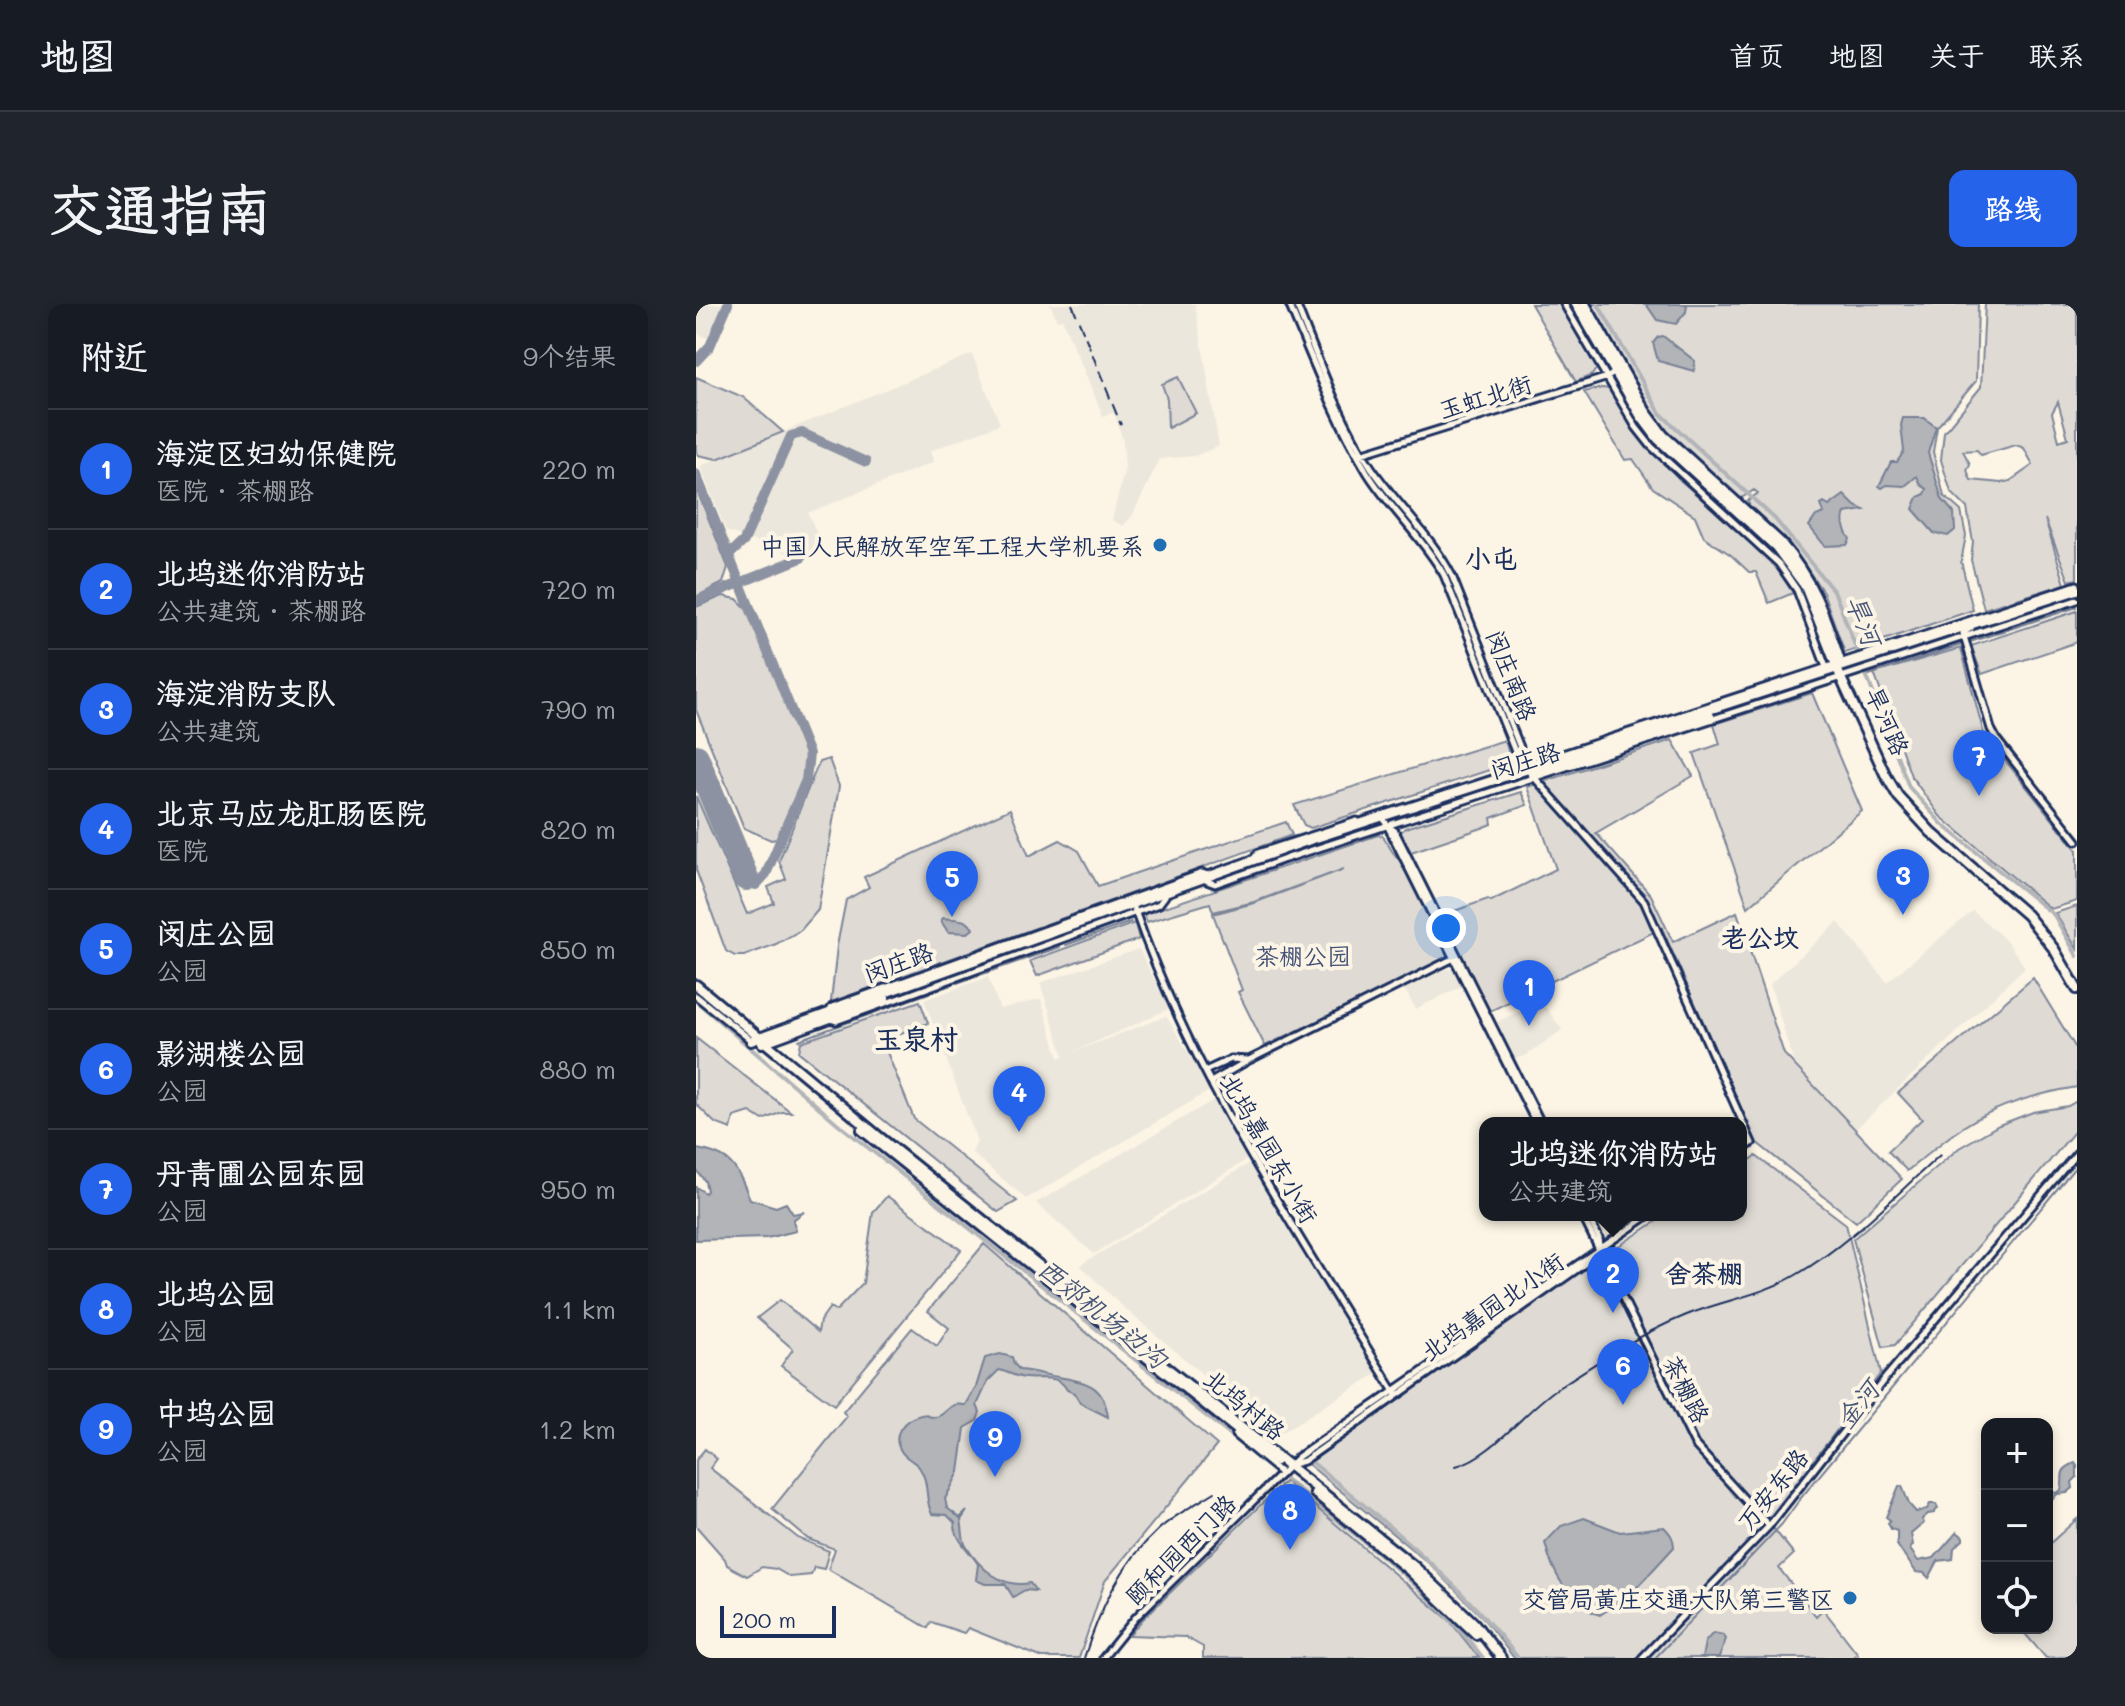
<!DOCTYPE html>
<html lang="zh">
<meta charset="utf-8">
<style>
:root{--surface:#171b24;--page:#20242c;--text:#f1f3f6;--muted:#9ea1a6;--line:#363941;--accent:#2563eb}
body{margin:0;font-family:Mali,"LXGW WenKai TC",sans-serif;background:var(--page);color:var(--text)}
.controls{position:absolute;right:24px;bottom:24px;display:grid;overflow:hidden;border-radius:16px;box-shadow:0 4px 12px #0003}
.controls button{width:72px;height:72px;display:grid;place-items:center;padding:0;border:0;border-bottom:2px solid var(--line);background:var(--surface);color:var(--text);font:40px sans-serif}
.scale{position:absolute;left:24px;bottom:20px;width:116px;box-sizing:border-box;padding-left:8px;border:4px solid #1b2f5e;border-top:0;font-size:22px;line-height:28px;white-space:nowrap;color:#1b2f5e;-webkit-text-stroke:6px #fcf5e5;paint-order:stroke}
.you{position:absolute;left:750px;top:624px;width:28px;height:28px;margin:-20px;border:6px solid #fff;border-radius:50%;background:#1a73e8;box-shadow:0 0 0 12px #1a73e833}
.badge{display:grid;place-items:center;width:52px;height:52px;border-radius:50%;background:var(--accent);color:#fff;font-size:26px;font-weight:700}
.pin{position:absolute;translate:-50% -66px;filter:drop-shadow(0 2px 4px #0008)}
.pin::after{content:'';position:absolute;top:42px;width:28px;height:24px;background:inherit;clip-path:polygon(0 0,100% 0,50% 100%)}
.popup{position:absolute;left:783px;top:813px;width:268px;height:104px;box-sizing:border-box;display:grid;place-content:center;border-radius:16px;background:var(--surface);filter:drop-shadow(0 2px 6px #0005);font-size:26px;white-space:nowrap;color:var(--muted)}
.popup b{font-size:30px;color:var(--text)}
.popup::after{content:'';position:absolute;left:50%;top:100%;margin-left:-16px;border:16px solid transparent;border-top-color:var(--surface)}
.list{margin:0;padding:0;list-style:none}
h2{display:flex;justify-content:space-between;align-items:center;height:104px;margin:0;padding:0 32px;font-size:34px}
h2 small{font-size:26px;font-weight:400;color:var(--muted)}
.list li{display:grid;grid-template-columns:52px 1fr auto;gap:24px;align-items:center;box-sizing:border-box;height:120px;padding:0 32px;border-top:2px solid var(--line)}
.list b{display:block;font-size:30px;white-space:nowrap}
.list p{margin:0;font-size:26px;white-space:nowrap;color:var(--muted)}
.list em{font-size:26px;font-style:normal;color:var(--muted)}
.icon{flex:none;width:44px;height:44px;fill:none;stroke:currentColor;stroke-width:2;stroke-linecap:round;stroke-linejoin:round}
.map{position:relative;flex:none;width:1381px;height:1354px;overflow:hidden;border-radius:16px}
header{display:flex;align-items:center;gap:48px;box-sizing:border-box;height:112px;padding:0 40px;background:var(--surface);border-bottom:2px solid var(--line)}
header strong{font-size:38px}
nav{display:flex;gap:44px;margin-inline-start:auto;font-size:28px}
.intro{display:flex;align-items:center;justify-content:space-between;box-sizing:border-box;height:192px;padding:0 48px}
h1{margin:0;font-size:56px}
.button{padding:20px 36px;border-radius:16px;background:var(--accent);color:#fff;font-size:28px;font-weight:700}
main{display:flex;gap:48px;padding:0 48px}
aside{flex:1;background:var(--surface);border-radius:16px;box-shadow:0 4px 12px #0003}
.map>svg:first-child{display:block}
.built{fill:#ece7dc}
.green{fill:#dfdbd4;stroke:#7d8599;stroke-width:2;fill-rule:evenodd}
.water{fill:#b2b4b8;stroke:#767f94;stroke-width:2}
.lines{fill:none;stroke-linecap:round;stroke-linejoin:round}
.stream{stroke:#767f94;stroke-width:2}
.canal{stroke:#b2b4b8;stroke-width:4}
.taxiway{stroke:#8c92a2;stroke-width:10}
.runway{stroke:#8c92a2;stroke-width:26}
.minor-casing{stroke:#1b2f5e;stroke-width:11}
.major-casing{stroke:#1b2f5e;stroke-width:14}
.minor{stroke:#fcf5e5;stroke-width:5}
.major{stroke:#fcf5e5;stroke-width:8}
.tram{stroke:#1b2f5e;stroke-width:2}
.rail{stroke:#1b2f5e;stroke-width:2;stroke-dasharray:12 6;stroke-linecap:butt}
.poi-dot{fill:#1f6fb2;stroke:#fcf5e5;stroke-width:3}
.labels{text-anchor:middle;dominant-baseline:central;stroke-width:8;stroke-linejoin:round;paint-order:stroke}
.street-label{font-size:24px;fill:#1b2f5e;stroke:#fcf5e5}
.poi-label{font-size:24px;fill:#1b2f5e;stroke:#fcf5e5;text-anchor:end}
.park-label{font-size:24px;fill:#425176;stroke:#fcf5e5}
.neighbourhood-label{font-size:26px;font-weight:bold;fill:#1b2f5e;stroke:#fcf5e5}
.water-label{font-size:26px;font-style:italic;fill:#485779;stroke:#fcf5e5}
.quarter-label{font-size:28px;font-weight:bold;fill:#1b2f5e;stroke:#fcf5e5}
</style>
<header>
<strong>地图</strong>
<nav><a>首页</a><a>地图</a><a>关于</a><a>联系</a></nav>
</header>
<div class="intro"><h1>交通指南</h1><a class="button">路线</a></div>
<main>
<aside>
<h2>附近<small>9个结果</small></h2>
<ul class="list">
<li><span class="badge">1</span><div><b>海淀区妇幼保健院</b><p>医院 · 茶棚路</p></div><em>220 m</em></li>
<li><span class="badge">2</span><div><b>北坞迷你消防站</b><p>公共建筑 · 茶棚路</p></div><em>720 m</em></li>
<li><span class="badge">3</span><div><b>海淀消防支队</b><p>公共建筑</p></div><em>790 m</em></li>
<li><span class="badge">4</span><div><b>北京马应龙肛肠医院</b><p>医院</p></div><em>820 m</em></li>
<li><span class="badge">5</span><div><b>闵庄公园</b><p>公园</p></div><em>850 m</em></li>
<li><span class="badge">6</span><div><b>影湖楼公园</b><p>公园</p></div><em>880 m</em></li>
<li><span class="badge">7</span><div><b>丹青圃公园东园</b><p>公园</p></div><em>950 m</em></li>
<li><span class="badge">8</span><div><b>北坞公园</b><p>公园</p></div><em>1.1 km</em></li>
<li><span class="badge">9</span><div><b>中坞公园</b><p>公园</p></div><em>1.2 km</em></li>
</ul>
</aside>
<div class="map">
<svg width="1381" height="1354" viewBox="0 0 1381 1354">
<rect width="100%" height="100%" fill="#fcf5e5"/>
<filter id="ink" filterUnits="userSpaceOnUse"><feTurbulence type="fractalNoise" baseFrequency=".0125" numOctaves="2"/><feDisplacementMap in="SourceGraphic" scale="16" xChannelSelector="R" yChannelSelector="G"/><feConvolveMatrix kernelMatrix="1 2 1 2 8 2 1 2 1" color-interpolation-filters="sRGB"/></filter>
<g filter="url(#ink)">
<path class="built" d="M0 0H38L20 38 0 29Z
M354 0H499L523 142 499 152 464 155 436 212 427 222 416 216 429 164 427 137 419 111 416 109 407 112 366 15 361 16Z
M276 50 304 120 234 147 238 158 112 209 128 245 105 254 30 227 4 162Z
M1277 607 1311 637 1329 663 1160 825 1097 757 1074 680 1142 618 1191 678Z
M443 645 473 705 375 749 470 712 515 786 330 895 276 849 281 837 228 696 292 673 304 705 345 695 363 754 368 752 344 679Z
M750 665 759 666 766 682 720 705 708 685Z
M845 696 866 726 829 752 819 755 801 718Z
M518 796 552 855 398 950 340 899Z
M554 859 682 1069 580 1132 429 1005 384 961Z"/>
<path class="green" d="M835 0H864L901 64 896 71 880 78Z
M895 0H1282L1280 77 1241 123 1237 148 1248 192 1265 207 1270 232 1265 257 1277 306 1149 349 1127 288 1094 240 1053 201 1052 197 1062 189 1058 186 1044 195 979 138 959 112Z
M1289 0H1381V275L1373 277 1349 215 1369 280 1288 305 1275 256 1277 238 1271 204 1255 188 1245 156 1248 128 1285 83ZM1362 98 1372 134 1363 137 1356 109ZM1320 141 1328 144 1337 161 1314 177 1305 179 1275 176 1271 166 1274 160 1267 147 1281 146 1285 151Z
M0 73 47 93 87 128 21 155 2 151 0 147Z
M482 73 500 109 472 124 471 95 466 80Z
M906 84 914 85 937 123 984 176 1078 259 1097 289 1073 299 1060 268H1053L1035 251 1008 233 999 212 957 184 937 155 929 156 888 88Z
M0 184 32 263 27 279 0 293Z
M27 292 41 295 51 305 108 444 109 454 108 473 80 535 75 536 48 524 0 406V303Z
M1381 307V338L1286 370 1275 342Z
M1265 344 1288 430 1381 546V597L1355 605 1244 512 1215 472 1178 369Z
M1116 389 1166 507 1052 603 998 449 1024 440 1018 420Z
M809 436 814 454 812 460 615 524 608 521 598 501Z
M976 436 997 472 900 529 955 591 977 638 1041 608 1088 750 1206 875 1160 918 1060 838 966 624 792 708 762 650 569 742 542 688 546 686 517 610 558 599 648 565 558 598 517 608 514 599 451 618 448 610 682 531 687 532 696 547 747 611 792 595 795 597 860 565 831 483Z
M133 455 143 482 122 606 105 626 80 640 48 652H39L30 647 0 566V492L51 610 78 599 72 583 90 575 83 557 123 458Z
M825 488 831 501 795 514 796 520 786 524 715 548 704 529 709 524Z
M314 505 333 552 364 536 383 547 402 582 590 518 596 531 135 698 141 642 150 596 173 583 168 573Z
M1381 602V645L1359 609Z
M439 619 443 635 341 672 334 657Z
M1337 674 1381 746V783C1340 790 1294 803 1260 828 1243 840 1227 854 1211 867L1192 847 1226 815 1202 789Z
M224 697 232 719 186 736 218 815 321 897 302 908 103 748 105 738Z
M0 734 95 808H86L67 816 54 808 38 813 35 825 19 819 0 800Z
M1381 797V823L1378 828 1199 1041 1187 1043 1157 935 1263 844 1303 821 1337 808 1372 802Z
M1060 852 1150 920 1185 1069 1070 1218V1223L944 1354H818L786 1313 736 1262 612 1160 898 958 970 911H1045V862Z
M191 892 265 946 138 1101 85 1062 97 1045 61 1014 84 996 122 1028 124 1017 134 1003 140 1007 167 979 177 908Z
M288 940 521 1141 409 1277 383 1354H347L272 1324 268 1329 235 1318 232 1324 132 1265 139 1245 112 1235 76 1205 151 1112 147 1108 216 1024 241 1042 253 1024 232 1007Z
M9 1145 21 1155 14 1164 102 1234 133 1247 128 1265 118 1263 115 1271 94 1273 80 1265 66 1263 51 1272 31 1261 29 1255 0 1222V1156Z
M589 1177 753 1316 783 1354H507V1343L489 1333 433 1331 447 1315Z
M1381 1215V1352L1350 1354 1324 1324H1351V1242Z
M1077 1224 1098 1250 1083 1264 1120 1312 1127 1305 1162 1350 1156 1354H952Z"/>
<path class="water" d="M950 0H991L990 8 980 20 961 16Z
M967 32 999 57 998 67 962 57 957 39 962 33Z
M1207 114H1228L1240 123 1232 149 1246 195 1258 209 1259 226 1252 232 1238 229 1217 205 1222 193 1229 190 1231 185 1225 181 1221 172 1209 182 1191 181 1186 184 1183 182 1195 158H1201L1208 147 1205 121Z
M1148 191 1159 202 1168 206 1149 209C1145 217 1149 228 1154 235L1151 241 1129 242 1113 222 1120 212 1128 209 1125 201 1128 199 1133 202Z
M247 614C258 616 271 613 277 625L272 629 252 628 245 617Z
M0 845C36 850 41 864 54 895L80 903 90 899 97 910 108 908 97 916 100 927 71 934 0 936V883L9 889 11 887 9 877 0 866Z
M304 1050 316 1053 318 1060 324 1066C337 1067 349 1071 362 1073 390 1078 408 1080 412 1113L384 1099 378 1089 371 1086C362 1069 345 1076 329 1074 320 1073 312 1068 303 1066L292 1077 281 1101 284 1108 281 1117 269 1124 263 1168 249 1195 251 1204 264 1214 271 1207 265 1216C267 1224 266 1235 270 1242 283 1264 307 1285 334 1279L340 1287 329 1286 317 1293 309 1280H289L280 1276 282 1260C274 1247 258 1235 259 1219L251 1211 236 1210C228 1195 234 1178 223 1163 218 1157 209 1154 205 1147 195 1131 207 1115 225 1111 236 1109 225 1112 237 1113 247 1113 250 1105 258 1101 262 1100 266 1101 270 1101L280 1083 289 1054Z
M1379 1159 1381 1162V1173L1376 1178 1377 1184 1371 1189 1361 1190 1351 1202V1187L1361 1189 1365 1186C1369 1172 1360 1167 1379 1159Z
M1203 1182H1206L1213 1200 1220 1208 1231 1205 1234 1200H1240L1242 1204 1238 1209 1232 1210 1226 1215 1228 1219 1215 1230 1217 1241 1214 1245 1222 1257 1238 1254 1261 1228 1267 1233V1236L1258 1244 1257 1255 1242 1257 1233 1274 1228 1269 1220 1268 1201 1241V1227L1195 1225 1192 1219 1194 1216 1190 1213Z
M888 1214 924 1228 968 1223C974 1229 978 1234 978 1243L934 1291 904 1311C874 1302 856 1268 849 1239L865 1222Z
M1017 1329 1027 1331 1030 1335 1023 1354H1006L1009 1338Z"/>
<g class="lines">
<path class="stream" d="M1170 372 1381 303
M370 641 435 618
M261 679 364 643
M103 736 255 681
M959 1354 1086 1220 1104 1195 1381 861"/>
<path class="canal" d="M902 0 964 109 1079 215 1139 289 1213 483 1246 520 1358 611 1381 652
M0 697 141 819 568 1158
M617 1159C693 1222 761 1275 822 1354
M584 1171C655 1228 732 1282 787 1354"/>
<path class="taxiway" d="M0 57 14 42 32 0
M0 170 113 450 110 476 70 570 60 581 53 579 50 574
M33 251 48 237 95 132 106 129 170 158
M0 297 105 254"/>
<path class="runway" d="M0 453 50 574"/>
<g class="minor-casing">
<path id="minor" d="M593 0C617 57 639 115 671 168 694 205 727 234 748 271L822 455 948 597 1056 839 1045 847
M600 0C622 54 642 113 675 163 700 200 735 231 756 272L831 461
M868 0 940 123 955 142 1083 260 1101 286 1130 363
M665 150 912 73 921 67
M1275 324 1267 329 1295 425 1301 436 1381 537
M827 463 1381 281
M687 513 840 819
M692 522 699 527 845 819
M558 554 562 549 661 517
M511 577 519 580 589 555 1381 296
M438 604C497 775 606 936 700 1091
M0 692 56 737
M133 708 136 703 506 569 512 571
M135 715 140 717 463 600 469 592
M509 767 535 755 552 756
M515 778 553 756 756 655
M886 911 999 1141 1073 1222
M892 911 903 934 904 941
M539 1131 585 1169
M597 1160 608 1157 897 954 903 946
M407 1354 440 1313 602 1153 953 911
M946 1354 1073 1222 1191 1072 1381 849"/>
</g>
<g class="major-casing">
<path id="major" d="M880 0 944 111 962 135 1080 243 1109 282 1145 374 1189 470 1202 492 1235 528 1331 611 1358 645 1381 685
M889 0 950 108 967 131 1084 238C1116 275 1128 309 1143 354
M836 469 1014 412
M0 681 182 832 719 1263 778 1319 805 1354
M55 737 611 537 1381 286
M66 739 189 694
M166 826 580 1157
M619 1189 714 1267 780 1330"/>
</g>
<use href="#minor" class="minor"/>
<use href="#major" class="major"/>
<path class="tram" d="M760 1162C798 1152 831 1103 865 1082 903 1057 944 1030 986 1013 1023 997 1065 992 1100 971 1154 940 1198 892 1244 851
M388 1354C404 1305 424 1261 462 1226 478 1211 500 1200 519 1188"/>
<path class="rail" d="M376 0 425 121"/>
</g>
</g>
<g class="poi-dot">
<circle cx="464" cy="241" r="8"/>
<circle cx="1154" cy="1294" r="8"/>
</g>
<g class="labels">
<g class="street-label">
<text transform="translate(789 92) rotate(-17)">玉虹北街</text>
<text transform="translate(816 371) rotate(68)">闵庄南路</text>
<text transform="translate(1192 417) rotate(66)">旱河路</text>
<text transform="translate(829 456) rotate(-17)">闵庄路</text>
<text transform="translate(202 658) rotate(-20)">闵庄路</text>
<text transform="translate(574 844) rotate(60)">北坞嘉园东小街</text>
<text transform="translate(796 1002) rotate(-35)">北坞嘉园北小街</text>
<text transform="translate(991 1085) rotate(63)">茶棚路</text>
<text transform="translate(549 1100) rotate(39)">北坞村路</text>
<text transform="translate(1076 1185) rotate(-51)">万安东路</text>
<text transform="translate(484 1245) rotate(-45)">颐和园西门路</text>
</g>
<g class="poi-label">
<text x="448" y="241">中国人民解放军空军工程大学机要系</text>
<text x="1138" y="1294">交管局黄庄交通大队第三警区</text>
</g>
<g class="park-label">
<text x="607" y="651">茶棚公园</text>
</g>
<g class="neighbourhood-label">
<text x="795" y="254">小屯</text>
<text x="1064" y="633">老公坟</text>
<text x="1008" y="969">舍茶棚</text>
</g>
<g class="water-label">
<text transform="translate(1168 316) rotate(68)">旱河</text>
<text transform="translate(407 1009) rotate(39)">西郊机场边沟</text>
<text transform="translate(1161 1100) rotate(-51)">金河</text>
</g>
<g class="quarter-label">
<text x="220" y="734">玉泉村</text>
</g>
</g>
</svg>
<div class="controls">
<button>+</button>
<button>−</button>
<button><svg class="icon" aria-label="locate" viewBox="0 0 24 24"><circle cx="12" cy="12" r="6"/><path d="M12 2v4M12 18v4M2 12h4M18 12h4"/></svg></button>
</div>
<div class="scale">200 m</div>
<div class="you"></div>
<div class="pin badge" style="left:833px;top:722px">1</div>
<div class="pin badge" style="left:917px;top:1009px">2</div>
<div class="popup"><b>北坞迷你消防站</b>公共建筑</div>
<div class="pin badge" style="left:1207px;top:611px">3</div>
<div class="pin badge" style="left:323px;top:828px">4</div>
<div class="pin badge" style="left:256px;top:613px">5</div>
<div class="pin badge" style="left:927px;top:1101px">6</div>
<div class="pin badge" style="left:1283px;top:492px">7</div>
<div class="pin badge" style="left:594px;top:1246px">8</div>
<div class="pin badge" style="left:299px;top:1173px">9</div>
</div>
</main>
